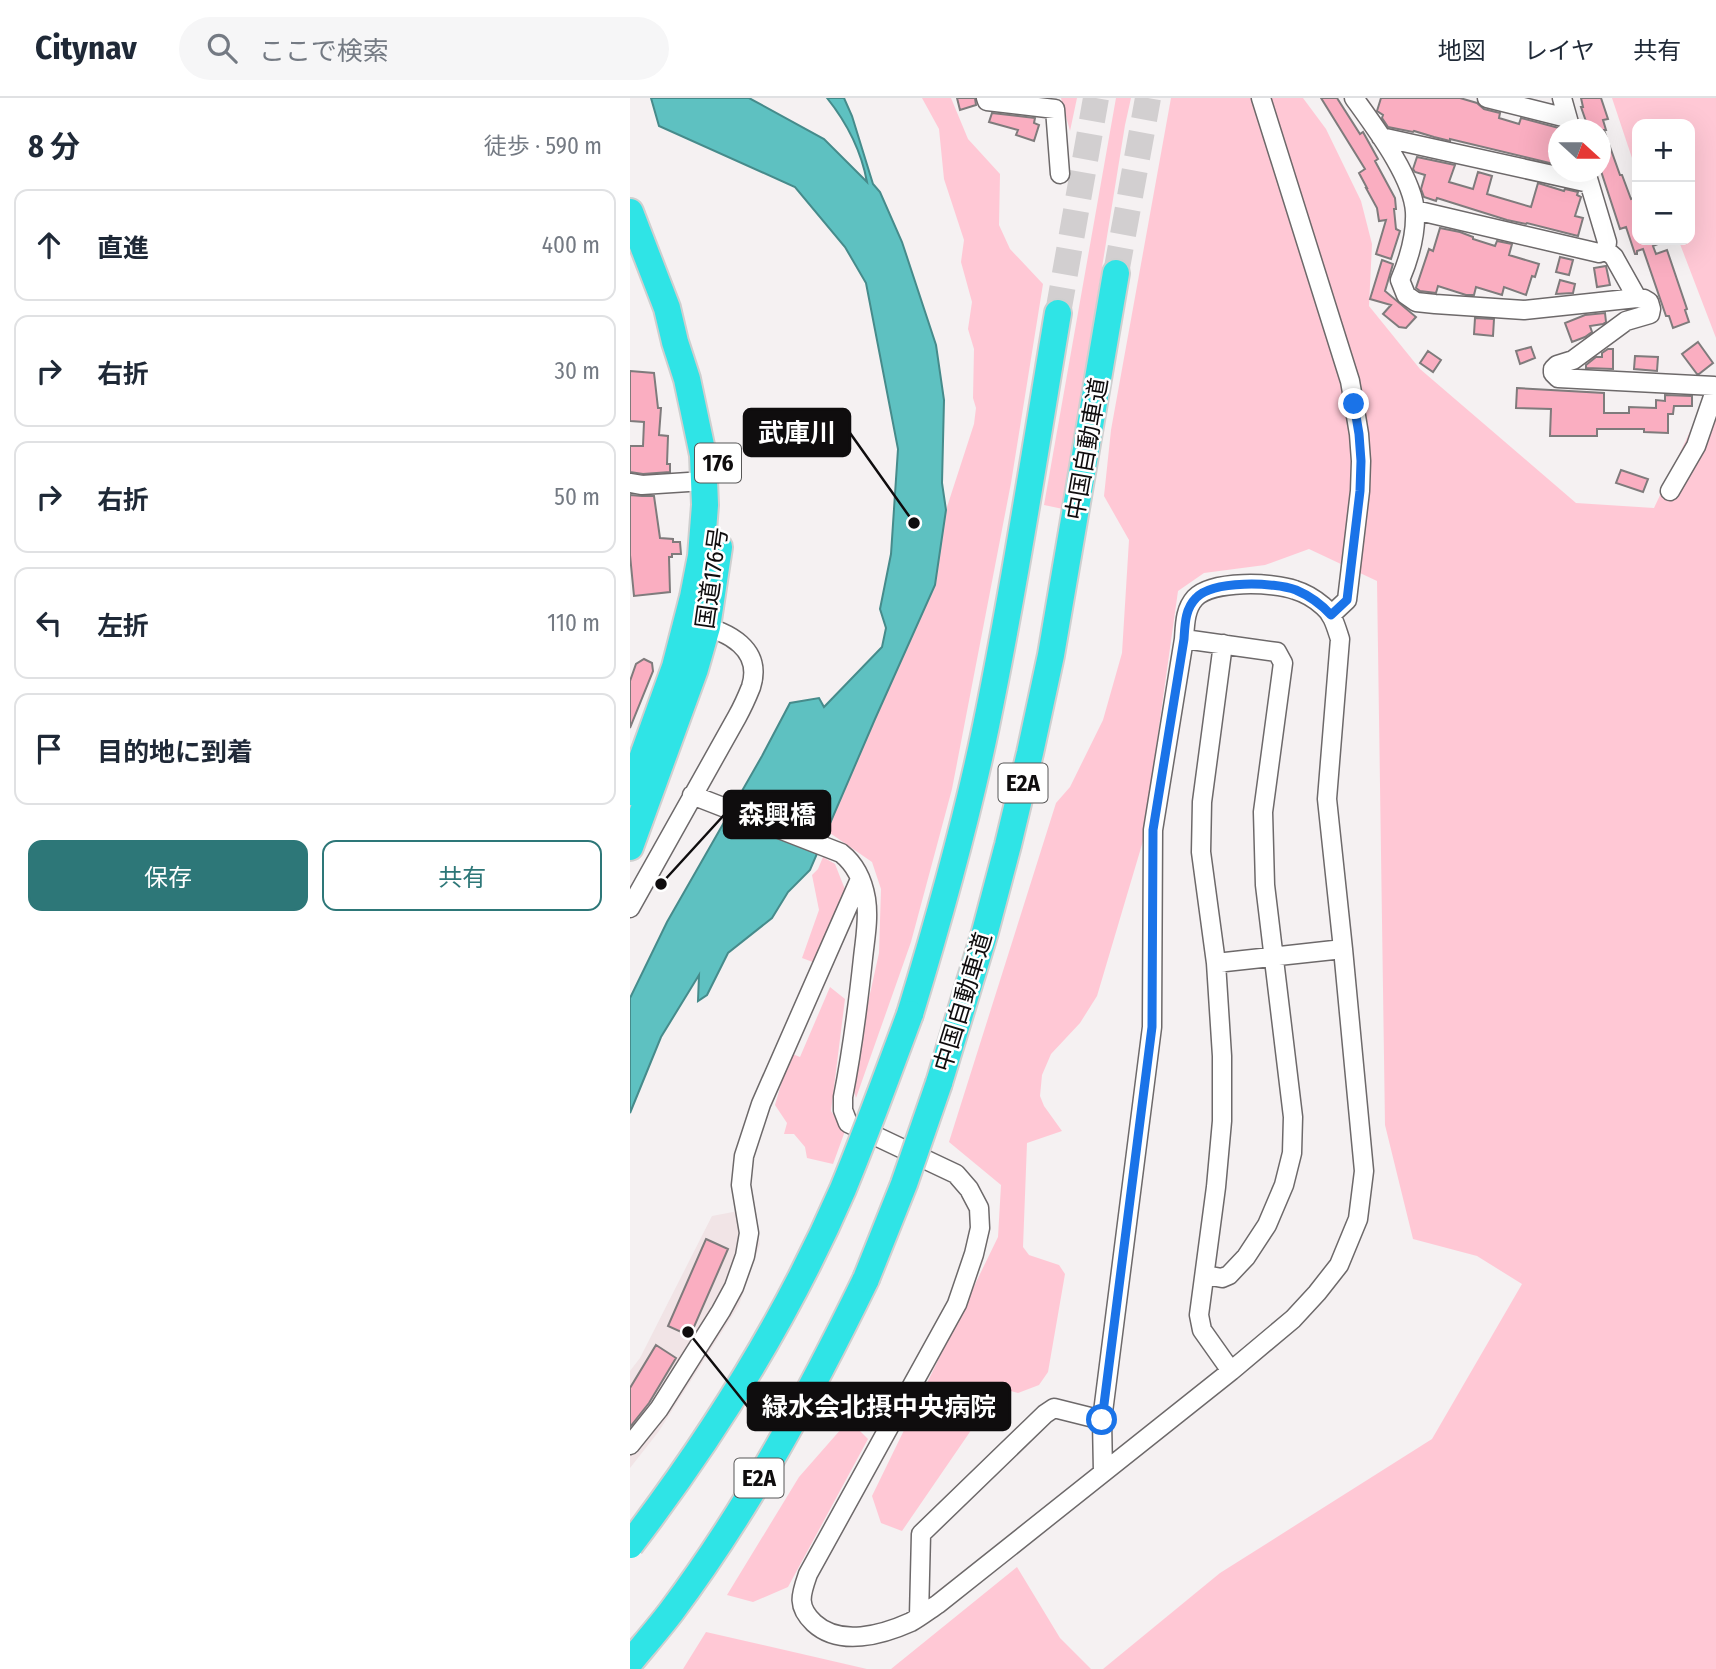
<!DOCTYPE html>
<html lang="ja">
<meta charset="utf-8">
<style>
:root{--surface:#fff;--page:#f6f6f7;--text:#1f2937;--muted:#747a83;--line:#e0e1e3;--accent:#2d7778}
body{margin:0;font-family:"Fira Sans Condensed","Noto Sans JP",sans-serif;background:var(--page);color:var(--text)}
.controls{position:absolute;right:21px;top:21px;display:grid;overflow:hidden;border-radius:14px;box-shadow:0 7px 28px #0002}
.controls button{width:63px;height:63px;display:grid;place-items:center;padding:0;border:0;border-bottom:2px solid var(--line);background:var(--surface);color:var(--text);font:35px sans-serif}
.compass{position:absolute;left:918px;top:21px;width:63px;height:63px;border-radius:50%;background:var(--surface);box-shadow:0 7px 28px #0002;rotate:111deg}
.stop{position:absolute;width:21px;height:21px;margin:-16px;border:5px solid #1a73e8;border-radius:50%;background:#fff}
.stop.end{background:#1a73e8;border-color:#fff;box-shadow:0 2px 7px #0008}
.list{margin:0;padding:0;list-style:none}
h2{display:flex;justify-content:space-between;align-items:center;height:91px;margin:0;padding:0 28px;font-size:30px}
h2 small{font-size:23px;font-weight:400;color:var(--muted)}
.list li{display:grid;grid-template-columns:46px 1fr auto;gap:21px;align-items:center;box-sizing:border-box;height:112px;margin:0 14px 14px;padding:0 14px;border:2px solid var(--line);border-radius:14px}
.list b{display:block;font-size:26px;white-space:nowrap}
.list em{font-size:23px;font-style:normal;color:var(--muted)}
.actions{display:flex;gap:14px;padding:21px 28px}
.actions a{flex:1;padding:16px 0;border:2px solid var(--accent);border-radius:14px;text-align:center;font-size:24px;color:var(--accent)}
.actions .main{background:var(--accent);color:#fff}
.icon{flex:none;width:38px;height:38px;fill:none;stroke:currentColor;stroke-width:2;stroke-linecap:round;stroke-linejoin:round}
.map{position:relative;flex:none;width:1086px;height:1571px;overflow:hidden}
header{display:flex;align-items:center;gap:42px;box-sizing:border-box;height:98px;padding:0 35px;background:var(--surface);border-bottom:2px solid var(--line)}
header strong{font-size:33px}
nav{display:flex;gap:38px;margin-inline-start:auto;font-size:24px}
.search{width:490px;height:63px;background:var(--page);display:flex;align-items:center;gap:18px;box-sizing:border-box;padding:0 24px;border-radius:38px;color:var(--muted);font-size:26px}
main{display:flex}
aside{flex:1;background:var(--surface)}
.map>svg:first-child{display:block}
.built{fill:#f1e4e6}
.green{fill:#ffc8d5}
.water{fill:#5ec1c1;stroke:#468b8b;stroke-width:2}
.building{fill:#faaec1;stroke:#7f7b7c;stroke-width:2}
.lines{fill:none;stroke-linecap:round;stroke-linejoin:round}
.highway-tunnel{stroke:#d2cfd0;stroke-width:26;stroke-dasharray:26 13;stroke-linecap:butt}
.minor-casing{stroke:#6d696a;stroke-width:21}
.highway-casing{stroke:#cfcfcf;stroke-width:30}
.minor{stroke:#fff;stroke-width:18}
.highway{stroke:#2fe4e6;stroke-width:26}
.highway-bridge-casing{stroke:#cfcfcf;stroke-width:30;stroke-linecap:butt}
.highway-bridge{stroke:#2fe4e6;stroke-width:26}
.route{stroke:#1a73e8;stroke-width:9}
.labels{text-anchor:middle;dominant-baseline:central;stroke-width:5;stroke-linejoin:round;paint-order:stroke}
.shield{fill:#fff;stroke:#575656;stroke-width:2}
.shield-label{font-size:23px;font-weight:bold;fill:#0f0d0e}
.street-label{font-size:24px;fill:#0f0d0e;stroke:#fff}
.leader{fill:none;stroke:#0f0d0e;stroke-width:2.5}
.callout-dot{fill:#0f0d0e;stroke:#fff;stroke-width:2.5}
.callout{fill:#0f0d0e;stroke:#0f0d0e;stroke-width:2.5}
.callout-label{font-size:26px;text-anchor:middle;font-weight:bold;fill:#fff}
</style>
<header>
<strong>Citynav</strong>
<div class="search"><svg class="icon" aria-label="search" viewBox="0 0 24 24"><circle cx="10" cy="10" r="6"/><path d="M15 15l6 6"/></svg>ここで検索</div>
<nav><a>地図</a><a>レイヤ</a><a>共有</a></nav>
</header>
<main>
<aside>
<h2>8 分<small>徒歩 · 590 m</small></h2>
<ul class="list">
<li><svg class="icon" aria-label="ahead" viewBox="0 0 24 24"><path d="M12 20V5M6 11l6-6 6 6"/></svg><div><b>直進</b></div><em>400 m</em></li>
<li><svg class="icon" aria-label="right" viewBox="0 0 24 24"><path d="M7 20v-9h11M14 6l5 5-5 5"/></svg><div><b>右折</b></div><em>30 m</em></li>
<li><svg class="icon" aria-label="right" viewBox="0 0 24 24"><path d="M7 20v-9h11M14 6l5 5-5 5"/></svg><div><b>右折</b></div><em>50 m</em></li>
<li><svg class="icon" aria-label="left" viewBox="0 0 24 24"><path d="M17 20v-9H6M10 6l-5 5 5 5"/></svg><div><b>左折</b></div><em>110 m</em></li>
<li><svg class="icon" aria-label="arrive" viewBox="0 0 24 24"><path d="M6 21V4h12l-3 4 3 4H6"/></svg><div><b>目的地に到着</b></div></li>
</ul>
<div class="actions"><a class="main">保存</a><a>共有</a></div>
</aside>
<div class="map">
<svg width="1086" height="1571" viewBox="0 0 1086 1571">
<rect width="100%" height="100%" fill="#f5f1f2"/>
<path class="built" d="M124 1110 130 1146 109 1207 29 1333 0 1370V1273L10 1260 82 1118Z"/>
<path class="green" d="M292 0H321L338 41 370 76 369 127 380 151 413 186 381 385 322 691 281 844 226 1000 221 982 249 855 251 791 242 764 197 733 245 621 305 487 316 412 344 326 346 310 343 300 344 251 338 231 342 204 331 164 334 142 314 81 309 31Z
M431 0H447L440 33Z
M486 0H501L495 27 433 411 414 407Z
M541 0H673L696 31 731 103 742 146 739 208 790 271 946 405 1024 410 1086 278V1571H473L590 1475 802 1341 892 1186 847 1158 783 1141 755 1027 747 483 679 451 635 467 574 475 548 493 513 743 467 898 450 925 421 956 412 977 410 998 414 1008 432 1033 397 1045 393 1149 399 1157 429 1167 435 1176 418 1274 409 1287 388 1295 370 1290 272 1433 251 1425 242 1398 368 1139 371 1087 319 1044 426 705 440 689 473 622 492 555 499 442 474 398 481 332Z
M982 0H1086V240L1050 146 1030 144 1029 142H1060V26H1007V75Z
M193 759 205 766 216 794 188 866 172 860 189 812 182 777 188 771Z
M200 889 215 901 201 1013 215 1033 203 1066 177 1060 175 1049 164 1036H154L157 1025 145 1007 160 955 170 959Z
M219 1322 238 1341 158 1489 123 1504 97 1497 169 1379Z
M387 1469 430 1540 461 1571H261Z
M76 1534 237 1571H53Z"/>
<path class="water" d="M21 0H119L194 41 237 84C231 52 217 25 197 0H214L222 18 243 86 250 94 272 144 306 247 314 302 312 385 316 412 305 487 245 621 180 772 158 794 142 820 98 855 77 897 68 903 69 877 31 939 0 1015V900L37 824 132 658 160 605 189 600 194 609 252 549 256 530 250 511 261 456 268 351 236 185 215 149 165 89 29 28Z"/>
<path class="building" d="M327 0H345L346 7 330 12Z
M691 0H707L730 36 733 34 748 61 745 63 765 100 766 111H764L766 131 770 133 761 161 746 156 756 122 749 123 747 110 736 90H737L729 75 735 71Z
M751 0H830L847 5 854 11 870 15 869 20 889 26 891 20 929 30 927 45 928 44V67L820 41V43L804 39 784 33 783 34 758 29 752 20 753 17 747 13Z
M951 0H971L978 21 973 22 976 32H974L990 77H992L1001 101 1004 100 1007 110V142H1035V143L1023 148 1026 156 1037 152 1057 211 1055 212 1059 224 1043 230 1039 218H1036L1013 151 1007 153V156H1005L996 129 990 131 970 70V32H959L951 9H953Z
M362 15 405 20 404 25 409 27 404 43 386 37 388 32 359 24Z
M787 59 825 67 819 84 843 91 848 74 862 78 857 96 901 109 908 85 934 93 935 91 948 94 947 97 951 99 945 118 953 120 948 138 897 125 896 126 877 122 807 100 806 103 794 99 791 91 795 77 785 74 783 71Z
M810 130 830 134 843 139V141L865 148 867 143 882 146 879 157 909 166 905 179 902 178 896 197 874 189 872 197 846 189 844 197H836L808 188 806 195 790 193 786 190 799 151 803 153Z
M930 159 943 162 939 177 926 174Z
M752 162 763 166 755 193 786 219 776 230 769 229 753 216 761 207 740 201Z
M976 168 980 187 967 189 964 170Z
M930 182 945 186 943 195 926 196Z
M975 215 976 224 973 226 960 228 962 234 955 239 942 244 935 225 955 217Z
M845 220 864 221 863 238 844 236Z
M1068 244 1083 265 1069 276H1067L1052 256Z
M901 249 905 260 890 266 886 253Z
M978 251H983V271L956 270V267L966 259H972V255Z
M798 253 811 262 803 274 790 265Z
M1005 258 1028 259 1027 273 1004 271Z
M0 273 24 275 28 310H31L29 337 38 338 37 366H40V374L13 376 0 374V348H13L14 324 0 323Z
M887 290 974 295V315H999V309L1026 310V302L1035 303V297L1062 298V308H1044L1043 316H1038V335L1014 334V331H967V338H920L921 311 886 310Z
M991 372 1018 381 1013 394 986 385Z
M0 397 12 398H24L30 440 43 441V444H50L51 456H42V459H39L40 494 4 498 0 457Z
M14 561 22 565 23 573 0 630V583L6 566Z
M76 1141 98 1151 60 1238 38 1228Z
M26 1247 46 1260 19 1305 0 1329V1290Z"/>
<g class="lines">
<path class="highway-tunnel" d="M486 175 518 0
M428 215 466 0"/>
<g class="minor-casing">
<path id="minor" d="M356 0 357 3 425 11 430 76
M631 0 720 283 724 306 729 336 731 363 730 393 717 502 701 517
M724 0C744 28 783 79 785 114 786 137 779 161 770 182L776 197 786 204 805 206 894 212 1007 200 1014 201 1019 204 1021 211 1020 216 996 223 943 262 927 267 923 271V275L928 280 1084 288V296L1066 348 1040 393
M857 0 937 20
M932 0 941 32
M751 39 959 85
M785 112 969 155 976 152 977 144 956 74
M976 152 984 159 1007 200
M0 385 12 387 74 383
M554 541 647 554 653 565 633 714 635 787 663 1019 662 1055 654 1087 637 1127 616 1159 599 1177 592 1180 575 1177
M593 546 572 704 571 754 586 865 592 958V1023L586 1089 569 1217 572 1232 601 1273
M62 697 211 755C225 766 233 783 236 801 239 821 235 841 233 860 228 907 222 954 213 999V1012L218 1025 326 1076 339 1091 349 1110 350 1130 344 1156 327 1206 178 1476C171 1496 166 1508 184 1525 210 1549 252 1537 281 1524 290 1519 299 1512 308 1506L601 1273 663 1221 687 1195 709 1167 728 1121 734 1073 713 851 697 701 710 541C706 529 703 516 693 508 685 501 675 495 665 492 643 484 582 482 565 500 555 511 555 526 554 541L523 732 522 929 472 1322 473 1374
M0 810 107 619C112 610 117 599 121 589 133 551 98 533 67 527
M586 865 713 851
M0 1347 29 1311 91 1213 104 1189 115 1158 119 1135 111 1087 114 1058 131 1006 230 781
M289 1518 291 1436 415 1316 424 1310 472 1322"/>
</g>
<g class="highway-casing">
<path id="highway" d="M0 114 37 210 45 244 57 281 73 357 75 407 71 458 63 499 45 569 0 694
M0 749 65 571 77 529 89 449
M280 916C309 821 336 726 356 628 384 491 405 353 428 215
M309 985 355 834 378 747 400 655 421 557 486 175
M0 1564C14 1547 28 1531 41 1514 118 1411 180 1296 236 1181"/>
</g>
<use href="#minor" class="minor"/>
<use href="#highway" class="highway"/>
<g class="highway-bridge-casing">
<path id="highway-bridge" d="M236 1181 274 1086 309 985
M0 1447C84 1337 158 1218 213 1091 237 1033 258 975 280 916"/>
</g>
<use href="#highway-bridge" class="highway-bridge"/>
</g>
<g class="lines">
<path class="route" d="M472 1322 522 929 523 732 554 541C555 526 555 511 566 500 583 482 644 484 666 492 680 498 691 506 701 517L717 502 730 393 731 363 729 336 724 306"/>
</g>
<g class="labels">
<g class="shield">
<rect x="65" y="345.5" width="46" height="39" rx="5"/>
<rect x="368.5" y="665.5" width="49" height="39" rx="5"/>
<rect x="104.5" y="1360.5" width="49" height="39" rx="5"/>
</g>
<g class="shield-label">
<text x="88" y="365">176</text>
<text x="393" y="685">E2A</text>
<text x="129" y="1380">E2A</text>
</g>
<g class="street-label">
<text transform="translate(457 351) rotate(-80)">中国自動車道</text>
<text transform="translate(82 480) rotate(-82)">国道176号</text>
<text transform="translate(333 904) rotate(-73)">中国自動車道</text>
</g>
</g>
<path class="leader" d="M284 425L220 335M31 786L94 717M58 1234L118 1309"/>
<g class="callout-dot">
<circle cx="284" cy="425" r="7"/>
<circle cx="31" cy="786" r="7"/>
<circle cx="58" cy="1234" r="7"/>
</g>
<g class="callout">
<rect x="114" y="311" width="106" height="47" rx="7"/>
<rect x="94" y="693" width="106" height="47" rx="7"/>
<rect x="118" y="1285" width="262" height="47" rx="7"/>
</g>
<g class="callout-label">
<text x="167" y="344">武庫川</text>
<text x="147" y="726">森興橋</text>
<text x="249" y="1318">緑水会北摂中央病院</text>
</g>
</svg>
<div class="controls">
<button>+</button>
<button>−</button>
</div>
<svg class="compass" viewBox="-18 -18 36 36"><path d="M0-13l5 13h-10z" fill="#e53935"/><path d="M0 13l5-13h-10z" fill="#747a83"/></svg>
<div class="stop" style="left:472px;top:1322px"></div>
<div class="stop end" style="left:724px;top:306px"></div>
</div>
</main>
